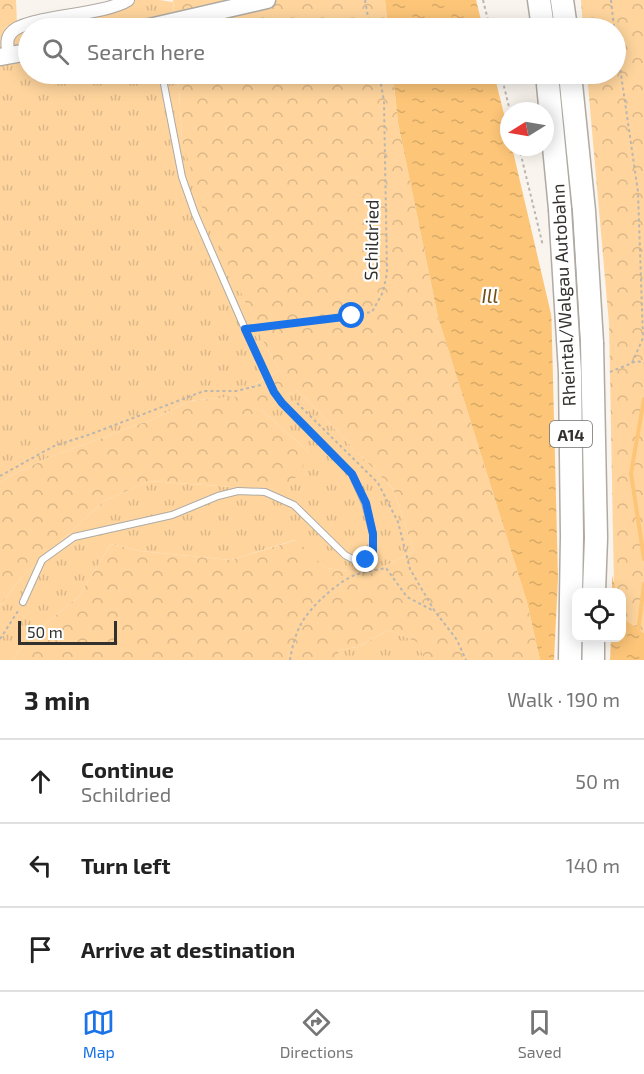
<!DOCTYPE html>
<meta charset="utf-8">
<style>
:root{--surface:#fff;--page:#f6f6f6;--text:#222;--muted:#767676;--line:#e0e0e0;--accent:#1a73e8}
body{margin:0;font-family:"Exo 2",sans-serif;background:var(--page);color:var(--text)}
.controls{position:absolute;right:18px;bottom:18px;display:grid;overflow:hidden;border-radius:12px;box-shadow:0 3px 15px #0003}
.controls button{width:54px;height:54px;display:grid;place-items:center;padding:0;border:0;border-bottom:2px solid var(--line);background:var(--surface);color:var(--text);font:30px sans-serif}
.compass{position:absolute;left:500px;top:102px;width:54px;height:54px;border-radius:50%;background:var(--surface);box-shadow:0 3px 15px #0003;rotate:259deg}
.scale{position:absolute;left:18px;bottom:15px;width:99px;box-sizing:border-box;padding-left:6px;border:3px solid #33312e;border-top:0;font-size:16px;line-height:21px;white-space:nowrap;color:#33312e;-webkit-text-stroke:4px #fff;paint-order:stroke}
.stop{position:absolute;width:18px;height:18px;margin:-14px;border:4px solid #1a73e8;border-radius:50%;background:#fff}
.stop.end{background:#1a73e8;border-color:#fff;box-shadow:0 2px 6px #0008}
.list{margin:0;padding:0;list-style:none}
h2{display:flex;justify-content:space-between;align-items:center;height:78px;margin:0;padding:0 24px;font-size:26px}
h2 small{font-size:20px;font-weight:400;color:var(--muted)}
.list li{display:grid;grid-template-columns:39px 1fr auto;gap:18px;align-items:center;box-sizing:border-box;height:84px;padding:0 24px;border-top:2px solid var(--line)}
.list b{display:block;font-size:22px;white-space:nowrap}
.list p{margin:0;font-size:20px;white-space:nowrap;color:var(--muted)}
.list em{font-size:20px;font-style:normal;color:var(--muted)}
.icon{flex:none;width:33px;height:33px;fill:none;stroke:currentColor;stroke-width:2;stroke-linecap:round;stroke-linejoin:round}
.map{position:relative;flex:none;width:644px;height:660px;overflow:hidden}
.search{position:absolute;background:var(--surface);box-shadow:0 3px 15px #0003;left:18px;right:18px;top:18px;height:66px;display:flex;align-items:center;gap:15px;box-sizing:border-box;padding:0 21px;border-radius:33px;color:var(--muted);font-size:22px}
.sheet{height:330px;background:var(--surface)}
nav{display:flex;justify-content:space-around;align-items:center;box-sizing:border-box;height:84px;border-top:2px solid var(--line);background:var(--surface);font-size:16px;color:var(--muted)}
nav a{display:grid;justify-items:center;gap:3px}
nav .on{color:var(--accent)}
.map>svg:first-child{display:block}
.grass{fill:url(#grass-tufts)}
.forest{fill:url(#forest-crowns)}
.water{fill:url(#water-ripples)}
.pier{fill:#f9f4ed}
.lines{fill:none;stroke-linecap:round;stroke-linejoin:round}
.stream{stroke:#fcc578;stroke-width:4}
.lane-casing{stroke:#afaaa3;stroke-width:8}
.street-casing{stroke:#afaaa3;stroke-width:14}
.secondary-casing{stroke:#afaaa3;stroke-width:19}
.highway-casing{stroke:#afaaa3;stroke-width:25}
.path{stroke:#bab6b0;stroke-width:2;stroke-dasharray:3 3;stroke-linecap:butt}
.lane{stroke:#fff;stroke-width:6}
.street{stroke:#fff;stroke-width:12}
.secondary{stroke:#fff;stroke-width:16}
.highway{stroke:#fff;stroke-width:22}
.highway-bridge-casing{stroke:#afaaa3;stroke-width:25;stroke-linecap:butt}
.highway-bridge{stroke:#fff;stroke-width:22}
.route{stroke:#1a73e8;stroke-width:8}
.labels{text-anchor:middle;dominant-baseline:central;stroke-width:4.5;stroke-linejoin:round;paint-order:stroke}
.shield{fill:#fff;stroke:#706f6d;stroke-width:1.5}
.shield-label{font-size:16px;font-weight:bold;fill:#33312e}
.street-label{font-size:18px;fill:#33312e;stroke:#fff}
.water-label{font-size:20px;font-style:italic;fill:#745016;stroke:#fff}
</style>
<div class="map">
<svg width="644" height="660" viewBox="0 0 644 660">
<defs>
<pattern id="grass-tufts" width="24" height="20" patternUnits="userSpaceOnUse" patternTransform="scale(1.5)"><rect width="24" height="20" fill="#ffd59d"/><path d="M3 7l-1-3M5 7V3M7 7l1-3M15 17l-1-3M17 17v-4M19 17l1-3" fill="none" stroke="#dbb788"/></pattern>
<pattern id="forest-crowns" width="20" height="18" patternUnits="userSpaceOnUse" patternTransform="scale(1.5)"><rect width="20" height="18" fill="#ffd59d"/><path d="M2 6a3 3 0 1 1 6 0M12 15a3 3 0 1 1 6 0" fill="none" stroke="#dbb788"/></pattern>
<pattern id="water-ripples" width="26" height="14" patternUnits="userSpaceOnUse" patternTransform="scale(1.5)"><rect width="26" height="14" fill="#fcc578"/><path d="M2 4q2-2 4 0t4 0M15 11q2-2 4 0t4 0" fill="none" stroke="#d8aa68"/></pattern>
</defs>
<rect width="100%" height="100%" fill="#f9f4ed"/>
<path class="grass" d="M128 0H159L173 2 175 28H28V74H178L182 140 263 341 279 370 250 387 242 396 189 401 156 418 50 457 8 477 0 483V29L17 23Z
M297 390 393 489 414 551 370 574 326 568 295 540 231 560 140 551 111 544 79 596 28 639 12 660H0V605L21 578 104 501 149 481 274 490 309 452 259 408Z
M389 630 418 642 425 660H337L339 650 357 647Z"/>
<path class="forest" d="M0 0H16L17 23 0 29Z
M173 0H385L388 28H175Z
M581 0H644V633L622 620V592H616L614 586 609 324 587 74H616V28H583Z
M178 74H393L398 123 438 317 527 602 540 660H425L417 642 389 630 357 647 339 650 337 660H12L28 639 79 596 111 544 140 551 231 560 296 540 326 568 370 574 414 551 393 489 297 390 260 409 309 452 299 476 274 490 149 481 104 501 21 578 0 605V483L8 477 50 457 156 418 189 401 241 396 250 387 279 370 263 341 202 207 182 140Z"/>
<path class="water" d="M385 0H476L483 28H388Z
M393 74H494L509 134V147H512L616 592H576V638H622V618L644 633V660H540L527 602 438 317 398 123Z"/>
<path class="pier" d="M551 301 612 564V592H576V638H611L610 660H554L558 578Z"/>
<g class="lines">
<path class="stream" d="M644 399 631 473 644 559
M638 633 644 584"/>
<g class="lane-casing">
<path id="lane" d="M23 602 42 560 74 537 172 515 218 496 238 491 265 492 294 505 345 555 356 561 366 560 373 551V534L365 503 352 474 282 403 274 392 245 329 195 214 182 177 162 74"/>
</g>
<g class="street-casing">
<path id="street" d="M9 56C8 48 5 40 11 33 23 16 103 16 128 0"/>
</g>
<g class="secondary-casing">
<path id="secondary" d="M145 28 267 0
M0 57 28 52"/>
</g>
<g class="highway-casing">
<path id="highway" d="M539 0 543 28
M562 0 566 28
M547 74 560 209
M570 74 584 211 592 343
M593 660V638"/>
</g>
<path class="path" d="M365 0 370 28
M483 0 490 28
M611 0 614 28
M616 40 638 192 643 338 632 363
M501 74 510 111
M519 147 543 246
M254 328 372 312 383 292 387 273 384 101 379 74
M610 372 637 361 644 363
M297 403 378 483 398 522 410 569 434 610 457 640 466 660
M0 476 54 446 91 434 204 391H236L261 385
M0 639 18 611
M290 660C292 648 295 635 301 624 310 607 340 579 358 574 367 571 377 570 386 568L407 597 432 610"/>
<use href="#lane" class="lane"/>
<use href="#street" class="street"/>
<use href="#secondary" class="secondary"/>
<use href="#highway" class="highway"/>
<g class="highway-bridge-casing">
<path id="highway-bridge" d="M560 209 570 372 572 536 570 660
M592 343 596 538 594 592"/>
</g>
<use href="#highway-bridge" class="highway-bridge"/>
</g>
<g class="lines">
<path class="route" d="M352 316 245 329 274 392 282 403 352 474 366 503 373 534V551L366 560"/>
</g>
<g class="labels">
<rect class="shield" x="550" y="421" width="42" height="26" rx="4.5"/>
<g class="shield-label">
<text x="571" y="434">A14</text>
</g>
<g class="street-label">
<text transform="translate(371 240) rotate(-89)">Schildried</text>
<text transform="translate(563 295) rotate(-93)">Rheintal/Walgau Autobahn</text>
</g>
<g class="water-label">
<text x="490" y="295">Ill</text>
</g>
</g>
</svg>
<div class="controls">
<button><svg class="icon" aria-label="locate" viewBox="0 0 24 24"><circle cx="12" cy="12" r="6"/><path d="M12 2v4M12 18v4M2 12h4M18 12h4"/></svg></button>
</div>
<svg class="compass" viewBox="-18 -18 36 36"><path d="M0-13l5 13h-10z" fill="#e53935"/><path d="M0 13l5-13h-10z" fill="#767676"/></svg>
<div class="scale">50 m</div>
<div class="stop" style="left:352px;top:316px"></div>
<div class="stop end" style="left:366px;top:560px"></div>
<div class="search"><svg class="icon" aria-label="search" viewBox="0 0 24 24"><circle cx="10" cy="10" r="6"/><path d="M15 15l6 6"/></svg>Search here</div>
</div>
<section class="sheet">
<h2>3 min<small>Walk · 190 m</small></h2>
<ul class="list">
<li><svg class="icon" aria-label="ahead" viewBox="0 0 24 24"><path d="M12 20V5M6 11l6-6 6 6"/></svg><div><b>Continue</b><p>Schildried</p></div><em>50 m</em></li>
<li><svg class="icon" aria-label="left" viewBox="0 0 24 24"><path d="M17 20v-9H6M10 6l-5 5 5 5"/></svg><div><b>Turn left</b></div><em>140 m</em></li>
<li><svg class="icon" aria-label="arrive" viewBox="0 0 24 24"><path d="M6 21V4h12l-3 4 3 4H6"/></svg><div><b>Arrive at destination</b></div></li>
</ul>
</section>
<nav>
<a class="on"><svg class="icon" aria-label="map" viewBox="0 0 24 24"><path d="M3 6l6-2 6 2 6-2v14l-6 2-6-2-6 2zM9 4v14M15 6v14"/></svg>Map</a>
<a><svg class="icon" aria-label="directions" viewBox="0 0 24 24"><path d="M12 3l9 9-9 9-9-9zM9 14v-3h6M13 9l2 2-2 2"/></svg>Directions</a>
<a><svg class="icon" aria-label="saved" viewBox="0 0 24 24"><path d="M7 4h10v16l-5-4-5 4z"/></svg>Saved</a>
</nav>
